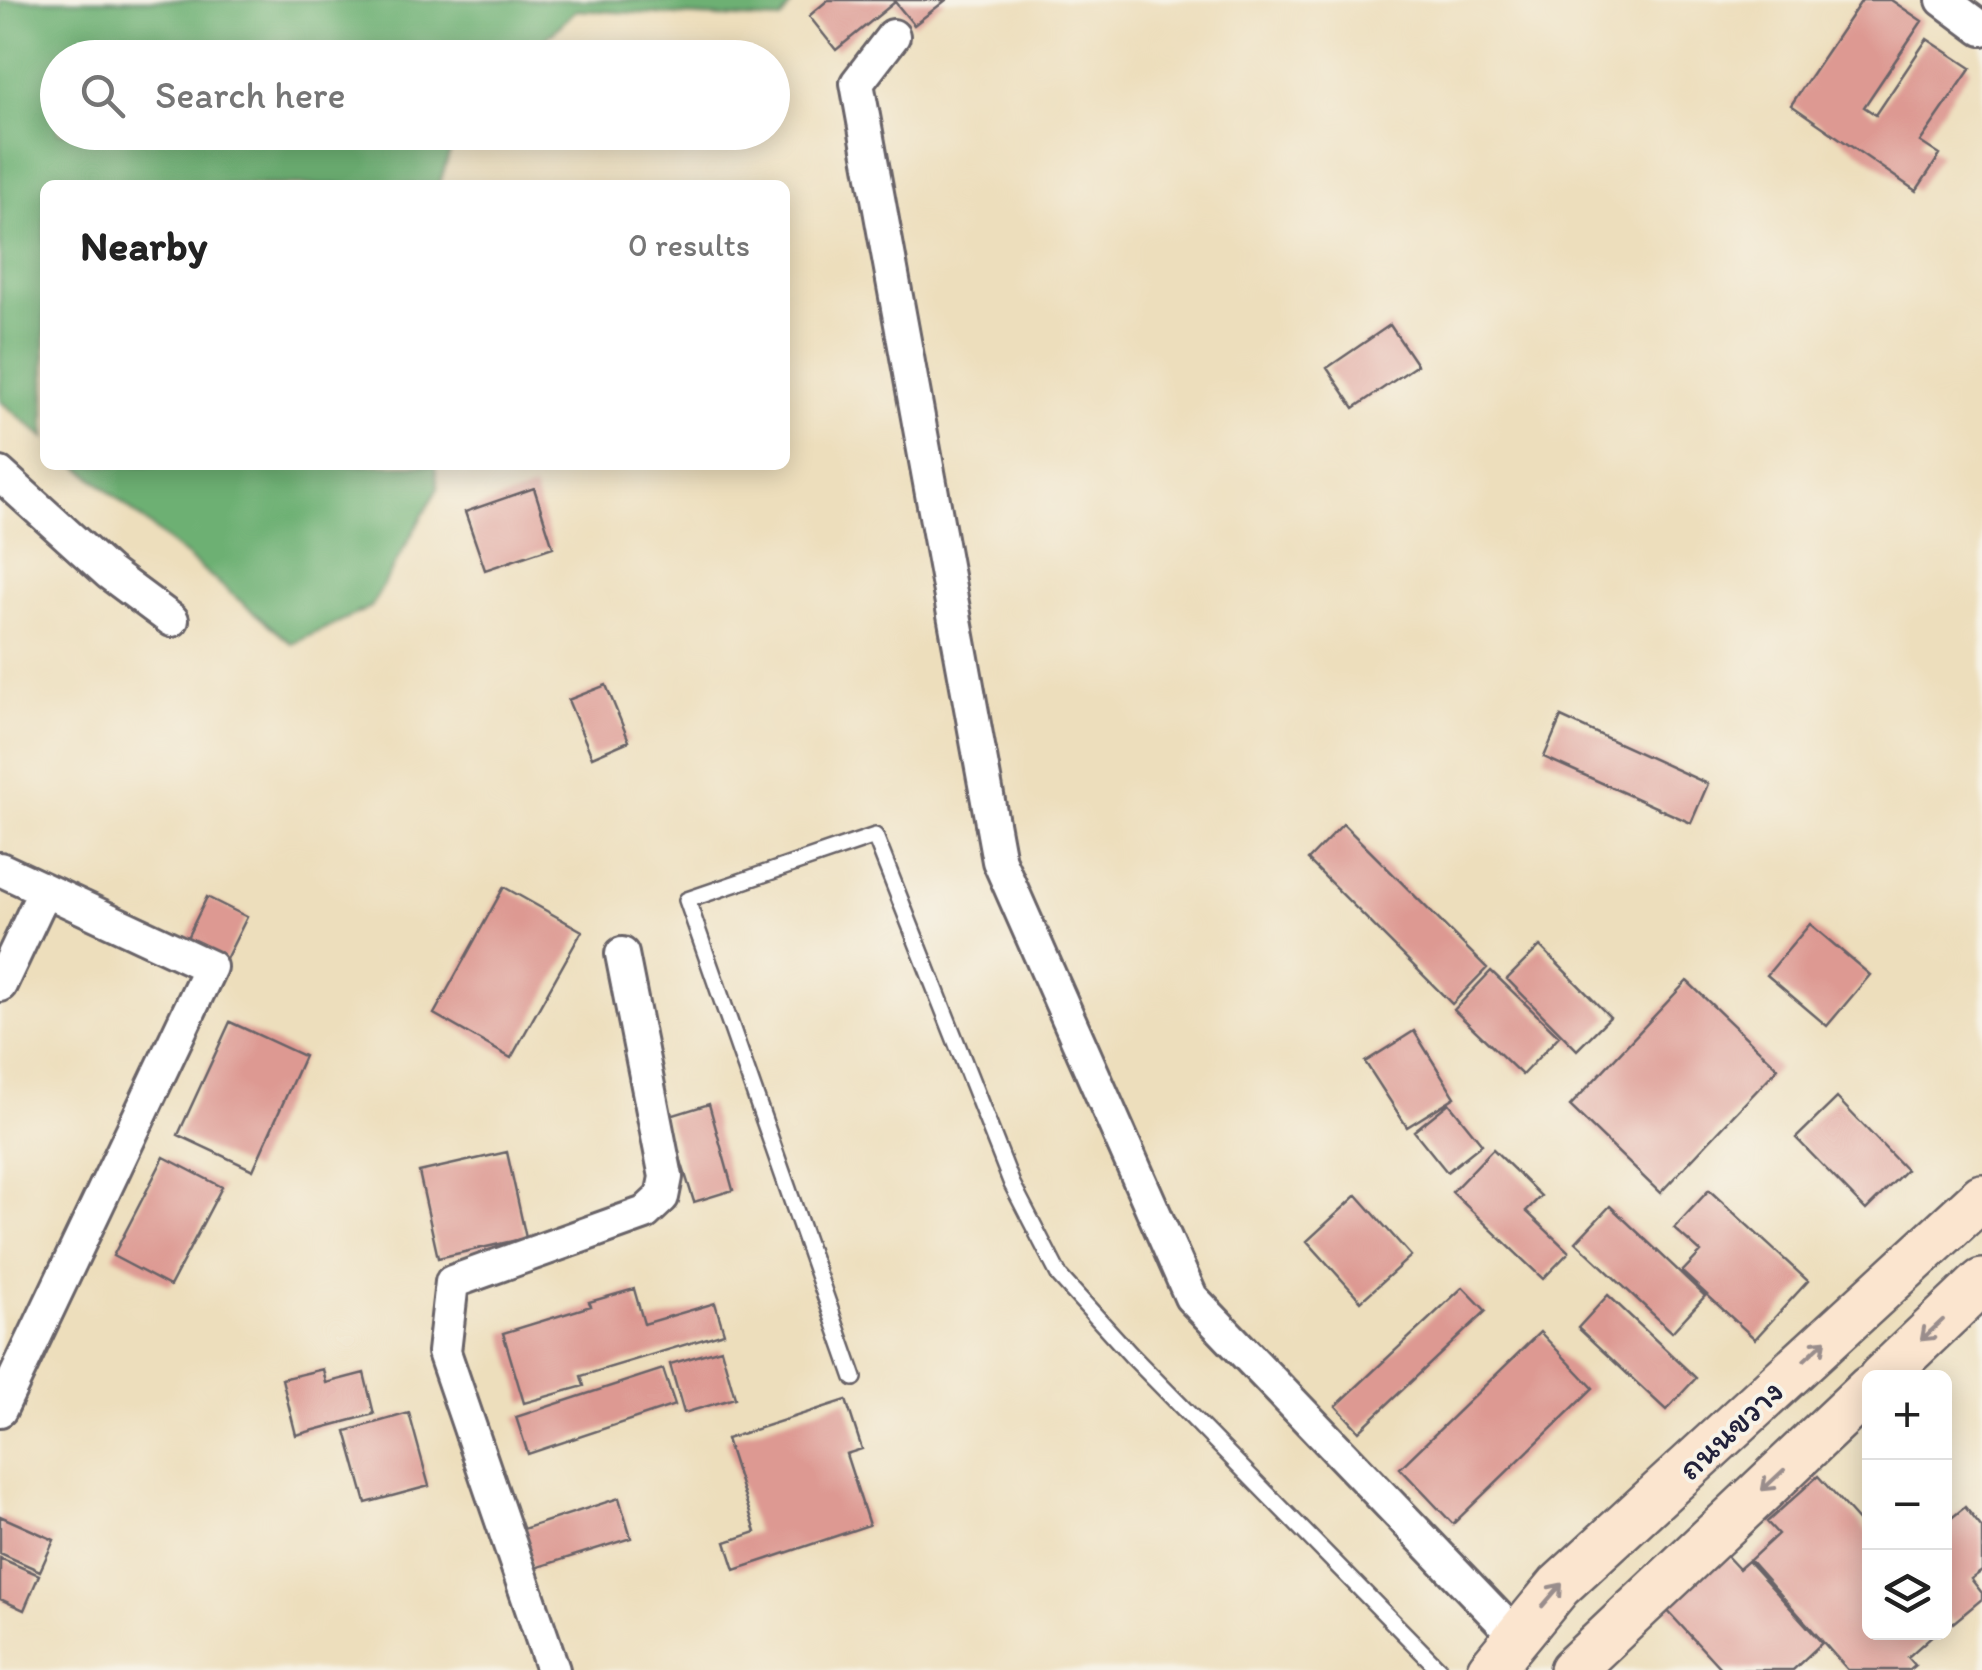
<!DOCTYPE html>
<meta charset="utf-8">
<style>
:root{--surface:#fff;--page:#f2f2f2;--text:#222;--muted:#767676;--line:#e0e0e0}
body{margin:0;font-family:Itim,"Playpen Sans Thai",sans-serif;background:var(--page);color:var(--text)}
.controls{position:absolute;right:30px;bottom:30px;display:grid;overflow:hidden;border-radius:15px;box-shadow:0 5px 25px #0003}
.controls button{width:90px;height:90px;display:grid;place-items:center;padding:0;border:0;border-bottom:2px solid var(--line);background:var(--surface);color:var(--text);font:50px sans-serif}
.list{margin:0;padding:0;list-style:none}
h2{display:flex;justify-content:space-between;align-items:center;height:130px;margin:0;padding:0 40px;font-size:42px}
h2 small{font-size:32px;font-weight:400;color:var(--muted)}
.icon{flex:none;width:55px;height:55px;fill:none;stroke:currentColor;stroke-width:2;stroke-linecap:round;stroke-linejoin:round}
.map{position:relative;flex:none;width:1982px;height:1670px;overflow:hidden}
.search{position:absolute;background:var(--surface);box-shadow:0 5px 25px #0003;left:40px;top:40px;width:750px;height:110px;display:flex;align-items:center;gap:25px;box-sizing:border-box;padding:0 35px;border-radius:55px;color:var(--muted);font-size:38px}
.panel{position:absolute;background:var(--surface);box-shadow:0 5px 25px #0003;left:40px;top:180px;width:750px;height:290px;border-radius:15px}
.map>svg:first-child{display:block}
.forest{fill:#6db073;stroke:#486957;stroke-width:2.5}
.building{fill:#dd9992}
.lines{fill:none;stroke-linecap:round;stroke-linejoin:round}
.service-casing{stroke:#696468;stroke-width:20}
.minor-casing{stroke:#696468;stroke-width:38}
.secondary-casing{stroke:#696468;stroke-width:50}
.service{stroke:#fff;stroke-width:15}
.minor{stroke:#fff;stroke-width:32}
.secondary{stroke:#fbe5cf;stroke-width:45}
.oneway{stroke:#998d8c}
.labels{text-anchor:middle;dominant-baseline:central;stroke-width:8;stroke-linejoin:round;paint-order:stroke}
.street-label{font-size:35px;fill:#22223b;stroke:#f7f3e8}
</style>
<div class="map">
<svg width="1982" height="1670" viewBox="0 0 1982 1670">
<rect width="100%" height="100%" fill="#f7f3e8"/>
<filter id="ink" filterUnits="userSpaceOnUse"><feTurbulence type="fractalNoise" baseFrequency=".01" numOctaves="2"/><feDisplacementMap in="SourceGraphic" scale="20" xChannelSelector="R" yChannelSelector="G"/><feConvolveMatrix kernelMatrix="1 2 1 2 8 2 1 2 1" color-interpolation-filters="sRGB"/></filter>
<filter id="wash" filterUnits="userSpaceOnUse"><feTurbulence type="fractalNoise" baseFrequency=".0048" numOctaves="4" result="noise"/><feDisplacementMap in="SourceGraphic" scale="40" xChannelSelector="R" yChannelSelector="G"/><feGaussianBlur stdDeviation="2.25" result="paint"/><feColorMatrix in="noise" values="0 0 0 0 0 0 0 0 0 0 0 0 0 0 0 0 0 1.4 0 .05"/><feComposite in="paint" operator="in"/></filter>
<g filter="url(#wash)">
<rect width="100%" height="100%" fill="#eddebc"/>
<path class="forest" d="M0 0H794L781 20 576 10 527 57 58 58V132L456 133 439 185H45V438L0 401Z
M77 465H435L438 488 371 607 292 644Z"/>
<g id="blocks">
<path class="building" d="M828 0H946L914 25 895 2 836 50 809 16Z
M1862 0H1891L1922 21 1864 107 1876 115 1927 39 1971 68 1920 142 1940 155 1916 191 1791 105Z
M1390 325 1417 365 1354 408 1327 368Z
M534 488 553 547 485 570 465 512Z
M606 685 629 741 592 757 568 700Z
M1561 717 1708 784 1691 823 1544 757Z
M1343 824 1487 968 1452 1004 1308 860Z
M504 887 582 931 511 1058 434 1014Z
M207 897 247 917 225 961 185 942Z
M1810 924 1870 975 1827 1026 1767 975Z
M1540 946 1610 1017 1577 1050 1507 979Z
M1491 971 1559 1036 1522 1075 1454 1010Z
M1687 981 1778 1068 1660 1193 1570 1106Z
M230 1022 304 1056 253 1170 178 1135Z
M1414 1031 1455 1097 1407 1127 1365 1062Z
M1837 1098 1906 1170 1866 1210 1796 1138Z
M1449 1103 1482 1144 1447 1172 1414 1131Z
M709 1104 733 1190 694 1202 667 1117Z
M1493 1149 1541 1196 1526 1211 1569 1252 1543 1279 1452 1192Z
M507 1152 526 1238 438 1258 419 1172Z
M164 1157 222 1187 170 1286 113 1256Z
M1709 1190 1808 1281 1755 1339 1682 1272 1701 1252 1674 1228Z
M1357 1195 1411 1256 1361 1301 1307 1241Z
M1610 1206 1705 1296 1672 1332 1576 1242Z
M1463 1287 1486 1311 1359 1431 1336 1406Z
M634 1289 644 1324 715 1303 724 1333 581 1376 584 1386 524 1403 503 1333 591 1306 589 1302Z
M1608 1295 1696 1378 1666 1410 1578 1328Z
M1540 1332 1593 1388 1453 1524 1400 1468Z
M721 1349 735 1398 684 1413 670 1364Z
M323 1369 326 1383 364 1373 374 1414 296 1435 282 1379Z
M663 1369 675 1405 528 1454 516 1417Z
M846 1400 862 1449 846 1454 869 1525 735 1570 726 1542 756 1532 726 1439Z
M409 1413 429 1486 366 1503 346 1431Z
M1818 1476 1870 1534V1632H1936L1908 1657 1915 1665 1909 1670H1848L1750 1560 1778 1534 1767 1522Z
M619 1498 631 1538 532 1569 520 1530Z
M1965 1507 1982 1528V1571L1971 1579 1982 1593V1599L1953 1623 1944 1613V1524Z
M0 1516 54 1540 40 1571 0 1553Z
M1724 1553 1739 1569 1748 1561 1822 1643 1793 1670H1722L1665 1608Z
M0 1558 39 1575 24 1610 0 1599Z"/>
</g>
</g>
<g filter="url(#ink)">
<use href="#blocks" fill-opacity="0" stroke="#696468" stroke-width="2.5"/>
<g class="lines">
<g class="service-casing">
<path id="service" d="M854 1378 687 900 875 836 1012 1184 1060 1277 1131 1355 1440 1670"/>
</g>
<g class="minor-casing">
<path id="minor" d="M1943 0 1982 29
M893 36 857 83 999 861 1191 1297 1516 1636
M0 474 109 573 172 620
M0 869 210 967 0 1410
M0 985 45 890
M553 1670 444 1352 452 1282 645 1213 662 1197 666 1177 622 954"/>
</g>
<g class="secondary-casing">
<path id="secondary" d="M1881 1378 1982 1282
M1490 1670 1559 1586 1982 1197
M1572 1670 1870 1388"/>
</g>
<use href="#service" class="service"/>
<use href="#minor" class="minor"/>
<use href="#secondary" class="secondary"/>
</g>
<defs><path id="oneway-shaft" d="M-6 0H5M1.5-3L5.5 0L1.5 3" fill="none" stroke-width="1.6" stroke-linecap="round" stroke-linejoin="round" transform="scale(2.5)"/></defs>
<g class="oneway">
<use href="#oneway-shaft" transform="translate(1932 1330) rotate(137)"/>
<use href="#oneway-shaft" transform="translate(1815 1350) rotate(-43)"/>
<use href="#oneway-shaft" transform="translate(1773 1480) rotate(137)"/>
<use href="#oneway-shaft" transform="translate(1552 1595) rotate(-49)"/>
</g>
</g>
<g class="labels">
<g class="street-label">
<text transform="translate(1730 1429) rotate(-43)">ถนนขวาง</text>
</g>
</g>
</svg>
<div class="controls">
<button>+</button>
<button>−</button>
<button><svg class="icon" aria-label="layers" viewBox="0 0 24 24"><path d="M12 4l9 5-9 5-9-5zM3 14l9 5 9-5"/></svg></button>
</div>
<div class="search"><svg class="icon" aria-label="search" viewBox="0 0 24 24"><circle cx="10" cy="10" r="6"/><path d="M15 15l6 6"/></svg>Search here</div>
<section class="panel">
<h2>Nearby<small>0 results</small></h2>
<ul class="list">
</ul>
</section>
</div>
